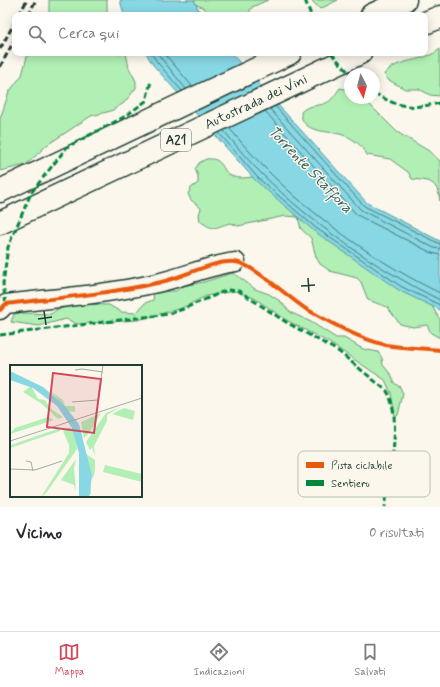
<!DOCTYPE html>
<html lang="it">
<style>
:root{--surface:#fff;--page:#f2f2f3;--text:#2b2b33;--muted:#7c7c81;--line:#e1e1e2;--accent:#d1495b}
body{margin:0;font-family:Mynerve,sans-serif;background:var(--page);color:var(--text)}
.compass{position:absolute;left:344px;top:68px;width:36px;height:36px;border-radius:50%;background:var(--surface);box-shadow:0 2px 10px #0003;rotate:173deg}
.list{margin:0;padding:0;list-style:none}
h2{display:flex;justify-content:space-between;align-items:center;height:52px;margin:0;padding:0 16px;font-size:17px}
h2 small{font-size:13px;font-weight:400;color:var(--muted)}
.icon{flex:none;width:22px;height:22px;fill:none;stroke:currentColor;stroke-width:2;stroke-linecap:round;stroke-linejoin:round}
.map{position:relative;flex:none;width:440px;height:507px;overflow:hidden}
.search{position:absolute;background:var(--surface);box-shadow:0 2px 10px #0003;left:12px;right:12px;top:12px;height:44px;display:flex;align-items:center;gap:10px;box-sizing:border-box;padding:0 14px;border-radius:8px;color:var(--muted);font-size:15px}
.sheet{height:124px;background:var(--surface)}
nav{display:flex;justify-content:space-around;align-items:center;box-sizing:border-box;height:56px;border-top:1px solid var(--line);background:var(--surface);font-size:11px;color:var(--muted)}
nav a{display:grid;justify-items:center;gap:2px}
nav .on{color:var(--accent)}
.map>svg:first-child{display:block}
.green{fill:#b1efb5;stroke:#689674}
.water{fill:#87d7e4;stroke:#5d999e}
.lines{fill:none;stroke-linecap:round;stroke-linejoin:round}
.shore{stroke:#497b7a;stroke-width:1}
.street-casing{stroke:#1f3d34;stroke-width:21}
.highway-casing{stroke:#1f3d34;stroke-width:25}
.street{stroke:#fbf7ec;stroke-width:18}
.highway{stroke:#fbf7ec;stroke-width:22}
.rail{stroke:#1f3d34;stroke-width:3;stroke-dasharray:6 3;stroke-linecap:butt}
.quiet{stroke:#00873e;stroke-width:3;stroke-dasharray:6 3;stroke-linecap:butt}
.cycleway-casing{stroke:#fbf7ec;stroke-width:6}
.cycleway{stroke:#e8590c;stroke-width:4}
.ticks{fill:none;stroke:#1f3d34;stroke-width:1.5}
.labels{text-anchor:middle;dominant-baseline:central;stroke-width:3;stroke-linejoin:round;paint-order:stroke}
.shield{fill:#fbf7ec;stroke:#61756b;stroke-width:1}
.shield-label{font-size:13px;font-weight:bold;fill:#1f3d34}
.street-label{font-size:14px;fill:#1f3d34;stroke:#fbf7ec}
.water-label{font-size:15px;font-style:italic;fill:#345c57;stroke:#fbf7ec}
.inset-road{fill:none;stroke:#a3ada2;stroke-width:1}
.view{fill:#d1495b;fill-opacity:0.15;stroke:#d1495b;stroke-width:2}
.inset-edge{fill:none;stroke:#1f3d34;stroke-width:2}
.key{fill:#fbf7ec;stroke:#b9bfb5;stroke-width:1}
.key-label{font-size:11px;fill:#1f3d34}
</style>
<div class="map">
<svg width="440" height="507" viewBox="0 0 440 507">
<rect width="100%" height="100%" fill="#fbf7ec"/>
<filter id="ink" filterUnits="userSpaceOnUse"><feTurbulence type="fractalNoise" baseFrequency=".025" numOctaves="2"/><feDisplacementMap in="SourceGraphic" scale="8" xChannelSelector="R" yChannelSelector="G"/><feConvolveMatrix kernelMatrix="1 2 1 2 8 2 1 2 1" color-interpolation-filters="sRGB"/></filter>
<g filter="url(#ink)">
<path class="green" d="M49 0H107V15H49Z
M186 0H268L252 7 248 15H209L204 8Z
M311 0H338L320 9Z
M440 49V96L430 95 419 89H405L387 79 384 74C399 57 424 63 440 49Z
M28 53H126L129 68 136 81V88L124 103 111 111 91 116 47 145 26 165 0 171V119L9 92 22 75Z
M340 88 350 90V98H363L397 132 429 151 440 161V201C437 180 430 181 412 179L408 172 390 159 367 155C363 146 353 138 343 135 328 130 301 134 301 112 309 104 316 107 326 103 332 101 336 93 340 88Z
M206 159C226 157 220 173 234 177 245 180 261 175 272 173L432 306 440 320V338L431 333 427 325 413 327 400 324 387 307 368 300 361 282 357 278 330 271 320 264 316 257 311 238 301 229 298 217 285 216 238 226 231 223C215 226 216 233 200 221L199 215 201 208 191 200 188 194 191 188 198 183V176L195 169 199 163Z
M232 273 238 276 255 289 269 294 280 301 290 312 311 322 336 338H344L363 349 378 352 382 358 383 365 392 376 394 383 400 387 403 394 398 415 395 417 391 393 385 380 328 342 288 321 254 298 235 291 206 296 182 308 138 320 77 324 66 319 39 326 11 322 14 314 21 313 51 314 56 310 78 304 109 305 121 312 136 313 145 303 153 300 154 293 161 291H176L182 286 204 282Z"/>
<path class="water" d="M120 0H194L201 15H124Z
M146 53H231L367 203 440 241V310L400 291 314 231 255 180 153 65Z"/>
<g class="lines">
<path class="shore" d="M151 53 157 62 182 91
M157 53 186 89
M164 53 192 86
M275 106 364 206 440 244
M270 109 361 210 434 248 440 249
M265 111 357 215 432 253 440 255
M229 128C241 142 253 156 266 169 312 216 381 265 440 293
M224 131C236 145 248 161 262 174 312 224 377 269 440 300
M219 133 258 178 316 228 402 287 440 305"/>
<g class="street-casing">
<path id="street" d="M0 310 6 304C56 298 108 294 157 283 184 277 209 265 236 262"/>
</g>
<g class="highway-casing">
<path id="highway" d="M372 15 405 0
M425 23 440 17
M0 191 290 53
M0 223 360 53"/>
</g>
<use href="#street" class="street"/>
<use href="#highway" class="highway"/>
<path class="rail" d="M19 15 27 0
M28 15 36 0
M0 49 15 22
M0 67 15 39"/>
<path class="quiet" d="M305 0 311 15
M331 53 350 74
M374 93C400 108 411 109 440 103
M6 304 3 284 8 247 31 193 67 147 124 117 146 101 151 81
M0 335 169 314 183 309 227 290 239 291 286 322 338 351 387 391C403 419 389 476 385 507"/>
<g class="cycleway-casing">
<path id="cycleway" d="M0 310 6 304C56 298 107 294 157 283 180 279 212 260 235 262 252 263 290 299 306 309 331 323 357 338 386 345 403 348 422 348 440 350"/>
</g>
<use href="#cycleway" class="cycleway"/>
</g>
</g>
<path class="ticks" d="M308 278 309 292M301 286 315 285M44 311 46 325M38 319 52 317"/>
<g class="labels">
<rect class="shield" x="161" y="129" width="30" height="22" rx="3"/>
<g class="shield-label">
<text x="176" y="140">A21</text>
</g>
<g class="street-label">
<text transform="translate(256 102) rotate(-25)">Autostrada dei Vini</text>
</g>
<g class="water-label">
<text transform="translate(310 170) rotate(46)">Torrente Staffora</text>
</g>
</g>
<g transform="translate(10 365)">
<rect width="132" height="132" fill="#fbf7ec"/>
<path d="M21 21 28 34 35 35 40 43 53 52 48 54 32 39 13 27ZM40 26 53 35 55 41H65V47L57 46ZM110 42 97 50V56L84 81 85 92 82 82 80 85 76 77 96 48ZM114 43 125 46 123 55 102 49ZM91 48 79 68 74 73 71 57ZM38 52 44 55 0 69 5 63ZM60 62 65 67 67 84 36 128 31 132 59 88V80L53 66ZM50 63V66L0 83 1 80ZM76 89 85 95V103L84 111 81 114V129L78 131ZM66 94 64 103 66 126 64 120 51 115ZM95 100 132 109V117L93 107Z" fill="#b1efb5"/>
<path d="M0 6 33 22 53 39 69 59 82 111 79 132H69V88L62 63 47 41 23 23 0 15Z" fill="#87d7e4"/>
<path class="inset-road" d="M65 5 72 4 93 7M62 37 88 35 93 0M0 76 132 33M16 96 21 97 23 106M0 104 25 105 52 96"/>
<path class="view" d="M43 8 91 14 84 68 37 62Z"/>
<rect width="132" height="132" class="inset-edge"/>
</g>
<rect x="298" y="451" width="132" height="46" rx="6" class="key"/>
<rect x="306" y="462" width="18" height="6" fill="#e8590c"/>
<rect x="306" y="480" width="18" height="6" fill="#00873e"/>
<g class="key-label">
<text x="331" y="469">Pista ciclabile</text>
<text x="331" y="487">Sentiero</text>
</g>
</svg>
<svg class="compass" viewBox="-18 -18 36 36"><path d="M0-13l5 13h-10z" fill="#e53935"/><path d="M0 13l5-13h-10z" fill="#7c7c81"/></svg>
<div class="search"><svg class="icon" aria-label="search" viewBox="0 0 24 24"><circle cx="10" cy="10" r="6"/><path d="M15 15l6 6"/></svg>Cerca qui</div>
</div>
<section class="sheet">
<h2>Vicino<small>0 risultati</small></h2>
<ul class="list">
</ul>
</section>
<nav>
<a class="on"><svg class="icon" aria-label="map" viewBox="0 0 24 24"><path d="M3 6l6-2 6 2 6-2v14l-6 2-6-2-6 2zM9 4v14M15 6v14"/></svg>Mappa</a>
<a><svg class="icon" aria-label="directions" viewBox="0 0 24 24"><path d="M12 3l9 9-9 9-9-9zM9 14v-3h6M13 9l2 2-2 2"/></svg>Indicazioni</a>
<a><svg class="icon" aria-label="saved" viewBox="0 0 24 24"><path d="M7 4h10v16l-5-4-5 4z"/></svg>Salvati</a>
</nav>
